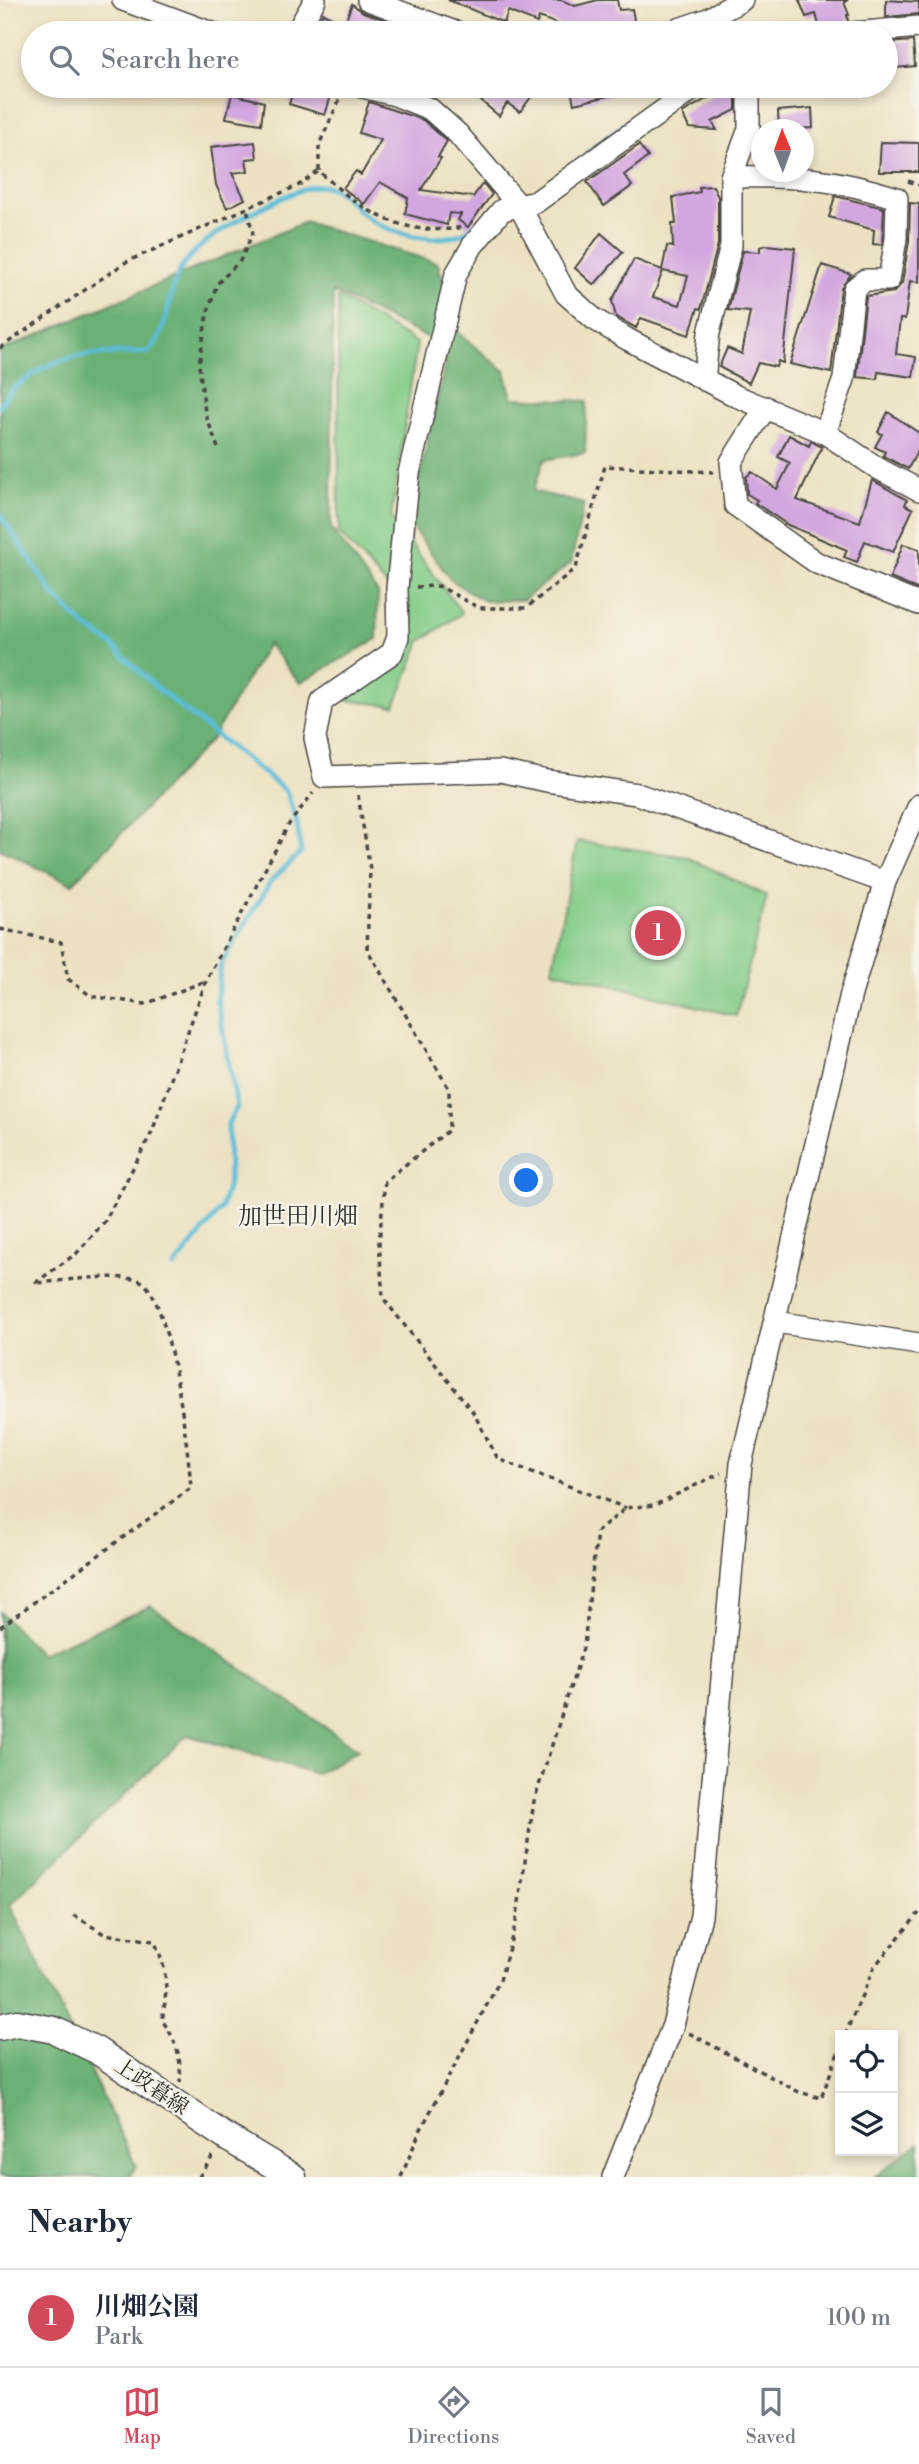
<!DOCTYPE html>
<meta charset="utf-8">
<style>
:root{--surface:#fff;--page:#f6f6f7;--text:#1f2937;--muted:#747a83;--line:#e0e1e3;--accent:#d1495b}
body{margin:0;font-family:"Libre Bodoni","Noto Serif JP",serif;background:var(--page);color:var(--text)}
.controls{position:absolute;right:21px;bottom:21px;display:grid;overflow:hidden;border-radius:0px;box-shadow:0 4px 10px #0003}
.controls button{width:63px;height:63px;display:grid;place-items:center;padding:0;border:0;border-bottom:2px solid var(--line);background:var(--surface);color:var(--text);font:35px sans-serif}
.compass{position:absolute;left:751px;top:119px;width:63px;height:63px;border-radius:50%;background:var(--surface);box-shadow:0 4px 10px #0003;rotate:359deg}
.you{position:absolute;left:527px;top:1181px;width:24px;height:24px;margin:-18px;border:5px solid #fff;border-radius:50%;background:#1a73e8;box-shadow:0 0 0 10px #1a73e833}
.badge{display:grid;place-items:center;width:46px;height:46px;border-radius:50%;background:var(--accent);color:#fff;font-size:23px;font-weight:700}
.pin{position:absolute;translate:-50% -50%;border:4px solid #fff;box-shadow:0 2px 7px #0006}
.list{margin:0;padding:0;list-style:none}
h2{display:flex;justify-content:space-between;align-items:center;height:91px;margin:0;padding:0 28px;font-size:30px}
h2 small{font-size:23px;font-weight:400;color:var(--muted)}
.list li{display:grid;grid-template-columns:46px 1fr auto;gap:21px;align-items:center;box-sizing:border-box;height:98px;padding:0 28px;border-top:2px solid var(--line)}
.list b{display:block;font-size:26px;white-space:nowrap}
.list p{margin:0;font-size:23px;white-space:nowrap;color:var(--muted)}
.list em{font-size:23px;font-style:normal;color:var(--muted)}
.icon{flex:none;width:38px;height:38px;fill:none;stroke:currentColor;stroke-width:2;stroke-linecap:round;stroke-linejoin:round}
.map{position:relative;flex:none;width:919px;height:2177px;overflow:hidden}
.search{position:absolute;background:var(--surface);box-shadow:0 4px 10px #0003;left:21px;right:21px;top:21px;height:77px;display:flex;align-items:center;gap:18px;box-sizing:border-box;padding:0 24px;border-radius:38px;color:var(--muted);font-size:26px}
.sheet{height:189px;background:var(--surface)}
nav{display:flex;justify-content:space-around;align-items:center;box-sizing:border-box;height:98px;border-top:2px solid var(--line);background:var(--surface);font-size:19px;color:var(--muted)}
nav a{display:grid;justify-items:center;gap:4px}
nav .on{color:var(--accent)}
.map>svg:first-child{display:block}
.green{fill:#83cc88;stroke:#577c5a;stroke-width:2}
.forest{fill:#6ab074;stroke:#4a6e50;stroke-width:2}
.lines{fill:none;stroke-linecap:round;stroke-linejoin:round}
.stream{stroke:#5abdd8;stroke-width:5}
.building{fill:#d2a6df;fill-rule:evenodd}
.minor-casing{stroke:#484642;stroke-width:24}
.tertiary-casing{stroke:#484642;stroke-width:29}
.path{stroke:#484642;stroke-width:3.5;stroke-dasharray:5 5;stroke-linecap:butt}
.minor{stroke:#fff;stroke-width:21}
.tertiary{stroke:#fff;stroke-width:26}
.labels{text-anchor:middle;dominant-baseline:central;stroke-width:5;stroke-linejoin:round;paint-order:stroke}
.street-label{font-size:21px;fill:#2b2b2b;stroke:#f7f3e8}
.quarter-label{font-size:24px;fill:#2b2b2b;stroke:#f7f3e8}
</style>
<div class="map">
<svg width="919" height="2177" viewBox="0 0 919 2177">
<rect width="100%" height="100%" fill="#f7f3e8"/>
<filter id="ink" filterUnits="userSpaceOnUse"><feTurbulence type="fractalNoise" baseFrequency=".0143" numOctaves="2"/><feDisplacementMap in="SourceGraphic" scale="14" xChannelSelector="R" yChannelSelector="G"/><feConvolveMatrix kernelMatrix="1 2 1 2 8 2 1 2 1" color-interpolation-filters="sRGB"/></filter>
<filter id="wash" filterUnits="userSpaceOnUse"><feTurbulence type="fractalNoise" baseFrequency=".00686" numOctaves="4" result="noise"/><feDisplacementMap in="SourceGraphic" scale="28" xChannelSelector="R" yChannelSelector="G"/><feGaussianBlur stdDeviation="1.57" result="paint"/><feColorMatrix in="noise" values="0 0 0 0 0 0 0 0 0 0 0 0 0 0 0 0 0 1.4 0 .05"/><feComposite in="paint" operator="in"/></filter>
<g filter="url(#wash)">
<rect width="100%" height="100%" fill="#ece2c2"/>
<path class="green" d="M338 297 417 343 391 517 462 613 421 641 395 706 344 700 406 653 408 609 339 533Z
M577 841 687 857 767 896 736 1016 552 970Z"/>
<path class="forest" d="M305 222 438 263 458 333 505 371 512 398 587 401 585 453 544 460 533 491 584 504 571 563 523 600 484 601 451 580 409 523 449 348 333 292 331 528 378 593 377 639 300 683 268 644 211 740 72 884 0 849V351Z
M151 1606 358 1750 316 1774 187 1735 10 1905 136 2166 129 2177H0V1612L40 1654Z
M919 2143V2177H874Z"/>
<g class="lines">
<path class="stream" d="M588 152 676 86
M0 407C5 395 11 390 22 382 65 349 96 355 148 352 169 332 166 300 178 274 189 252 213 235 233 223 251 212 296 189 316 186 341 183 355 212 374 222 403 238 455 248 479 222
M0 515 53 594 85 626 111 644 157 688 286 791 297 823 301 852 271 881 221 964 217 999 237 1107 228 1123 229 1181 221 1209 174 1267"/>
</g>
<g id="blocks">
<path class="building" d="M448 0H561L575 6 598 0H617L619 10 632 9 636 30 581 33 539 17 537 23 508 11 504 23Z
M799 0H848L844 2 849 15H847L848 21 841 30 821 33 816 14 806 17Z
M886 0 919 2V14L886 17Z
M352 4 363 12 421 33H341Z
M323 13 335 19 327 33H311Z
M913 41 915 66 886 69V43Z
M295 86H334L325 115 289 104Z
M480 86H539L520 112 507 103 499 116 474 95Z
M570 86H626V92L574 104Z
M729 86H736V110L712 122 717 130 689 128 682 113Z
M232 94 264 102 261 124 226 118Z
M369 102 423 120 447 141 438 157 441 158 421 190 473 197 483 183 492 194 468 227 458 220 461 214 449 213 447 225 405 214 408 198 380 182 364 204 343 188 356 171 361 175 381 140 359 133Z
M812 108 813 128 779 130 778 111Z
M255 142 257 158 246 159 248 171 232 173 245 199 227 208 216 185 211 147Z
M881 142 919 143V172H879Z
M639 145 648 157 624 175 632 186 604 206 587 182Z
M713 186 718 197V244L701 309 698 308 689 335 641 318 636 328 616 317 612 301 634 259 662 270 667 246 673 247 672 224H676L673 197 700 192 699 187ZM663 271 688 276 680 305 653 297Z
M835 196 884 208 882 245 873 244 874 230 829 217Z
M910 203 919 204V282L910 281 905 319H900L896 354 916 357 913 377 878 372 877 379 857 377 866 296 894 292 902 283 909 241Z
M601 233 623 252 594 285 575 268Z
M766 245 795 248 783 363 778 361 776 367 758 363 749 383 719 367 727 348 742 354 750 312 728 310 743 251 760 252V247Z
M822 265 851 274 841 288 831 373 790 364Z
M888 412 919 433V448L908 469 883 456 885 452 875 447 882 434 878 432Z
M789 435 809 446 811 441 822 447 797 500 860 522 872 480 907 500 905 505 913 509 893 552 865 541 857 562 844 557 847 550 788 525 755 503 757 500 747 494 746 477 752 472 777 489 790 463 778 457Z
M903 544 919 549V590L890 578Z"/>
</g>
</g>
<g filter="url(#ink)">
<use href="#blocks" fill-opacity="0" stroke="#484642" stroke-width="2"/>
<g class="lines">
<g class="minor-casing">
<path id="minor" d="M123 0 212 33
M368 0 458 33
M296 33 315 0
M667 33 708 19 742 0
M853 33 919 27
M359 86 395 95 430 109 458 134 520 207 566 294 594 319 627 339 736 396 825 433 879 469 919 490
M697 86 536 202 502 210 473 245 456 274 409 473 397 588 398 637 392 653 322 701 315 738 324 777 500 771 547 781 637 794 885 882
M731 177C796 176 834 178 897 198L896 239 889 280H865L854 289 844 379 825 433
M704 380 709 333 731 246V177L749 129V86
M766 407 731 462 735 505 817 563 919 604
M776 1322 919 1344
M613 2177 673 2025 701 1916 741 1464 851 994 885 882 919 805"/>
</g>
<g class="tertiary-casing">
<path id="tertiary" d="M0 2027 17 2023 54 2030 96 2050 226 2137 293 2177"/>
</g>
<path class="path" d="M319 171V145L342 94
M908 181 919 185
M0 348 126 262 299 185 319 171C362 212 403 238 464 227
M218 448 205 413 199 365 207 314 217 284 240 261 253 233 247 209
M416 587 439 586 479 608H526L576 568 605 466 713 472
M358 795 370 869 367 949 449 1089V1130L385 1181 379 1242 383 1298 473 1412 498 1459 626 1508
M0 929 61 942 68 979 91 996 145 1004 206 981
M35 1283 77 1253 105 1221 152 1132 206 981 289 824 313 793
M0 1627 191 1488C189 1456 170 1288 138 1280 110 1273 65 1281 36 1283
M74 1915 104 1934 154 1941C168 1969 168 1990 162 2020 176 2040 182 2058 180 2082
M689 2033 799 2092 821 2098 840 2048
M845 2035 874 1967 919 1913
M199 2177 215 2153
M401 2177 420 2131 500 1980 516 1922 534 1801 584 1645 597 1532 626 1508 655 1505 721 1473"/>
<use href="#minor" class="minor"/>
<use href="#tertiary" class="tertiary"/>
</g>
</g>
<g class="labels">
<g class="street-label">
<text transform="translate(151 2087) rotate(34)">上政暮線</text>
</g>
<g class="quarter-label">
<text x="298" y="1217">加世田川畑</text>
</g>
</g>
</svg>
<div class="controls">
<button><svg class="icon" aria-label="locate" viewBox="0 0 24 24"><circle cx="12" cy="12" r="6"/><path d="M12 2v4M12 18v4M2 12h4M18 12h4"/></svg></button>
<button><svg class="icon" aria-label="layers" viewBox="0 0 24 24"><path d="M12 4l9 5-9 5-9-5zM3 14l9 5 9-5"/></svg></button>
</div>
<svg class="compass" viewBox="-18 -18 36 36"><path d="M0-13l5 13h-10z" fill="#e53935"/><path d="M0 13l5-13h-10z" fill="#747a83"/></svg>
<div class="you"></div>
<div class="pin badge" style="left:658px;top:933px">1</div>
<div class="search"><svg class="icon" aria-label="search" viewBox="0 0 24 24"><circle cx="10" cy="10" r="6"/><path d="M15 15l6 6"/></svg>Search here</div>
</div>
<section class="sheet">
<h2>Nearby<small></small></h2>
<ul class="list">
<li><span class="badge">1</span><div><b>川畑公園</b><p>Park</p></div><em>100 m</em></li>
</ul>
</section>
<nav>
<a class="on"><svg class="icon" aria-label="map" viewBox="0 0 24 24"><path d="M3 6l6-2 6 2 6-2v14l-6 2-6-2-6 2zM9 4v14M15 6v14"/></svg>Map</a>
<a><svg class="icon" aria-label="directions" viewBox="0 0 24 24"><path d="M12 3l9 9-9 9-9-9zM9 14v-3h6M13 9l2 2-2 2"/></svg>Directions</a>
<a><svg class="icon" aria-label="saved" viewBox="0 0 24 24"><path d="M7 4h10v16l-5-4-5 4z"/></svg>Saved</a>
</nav>
